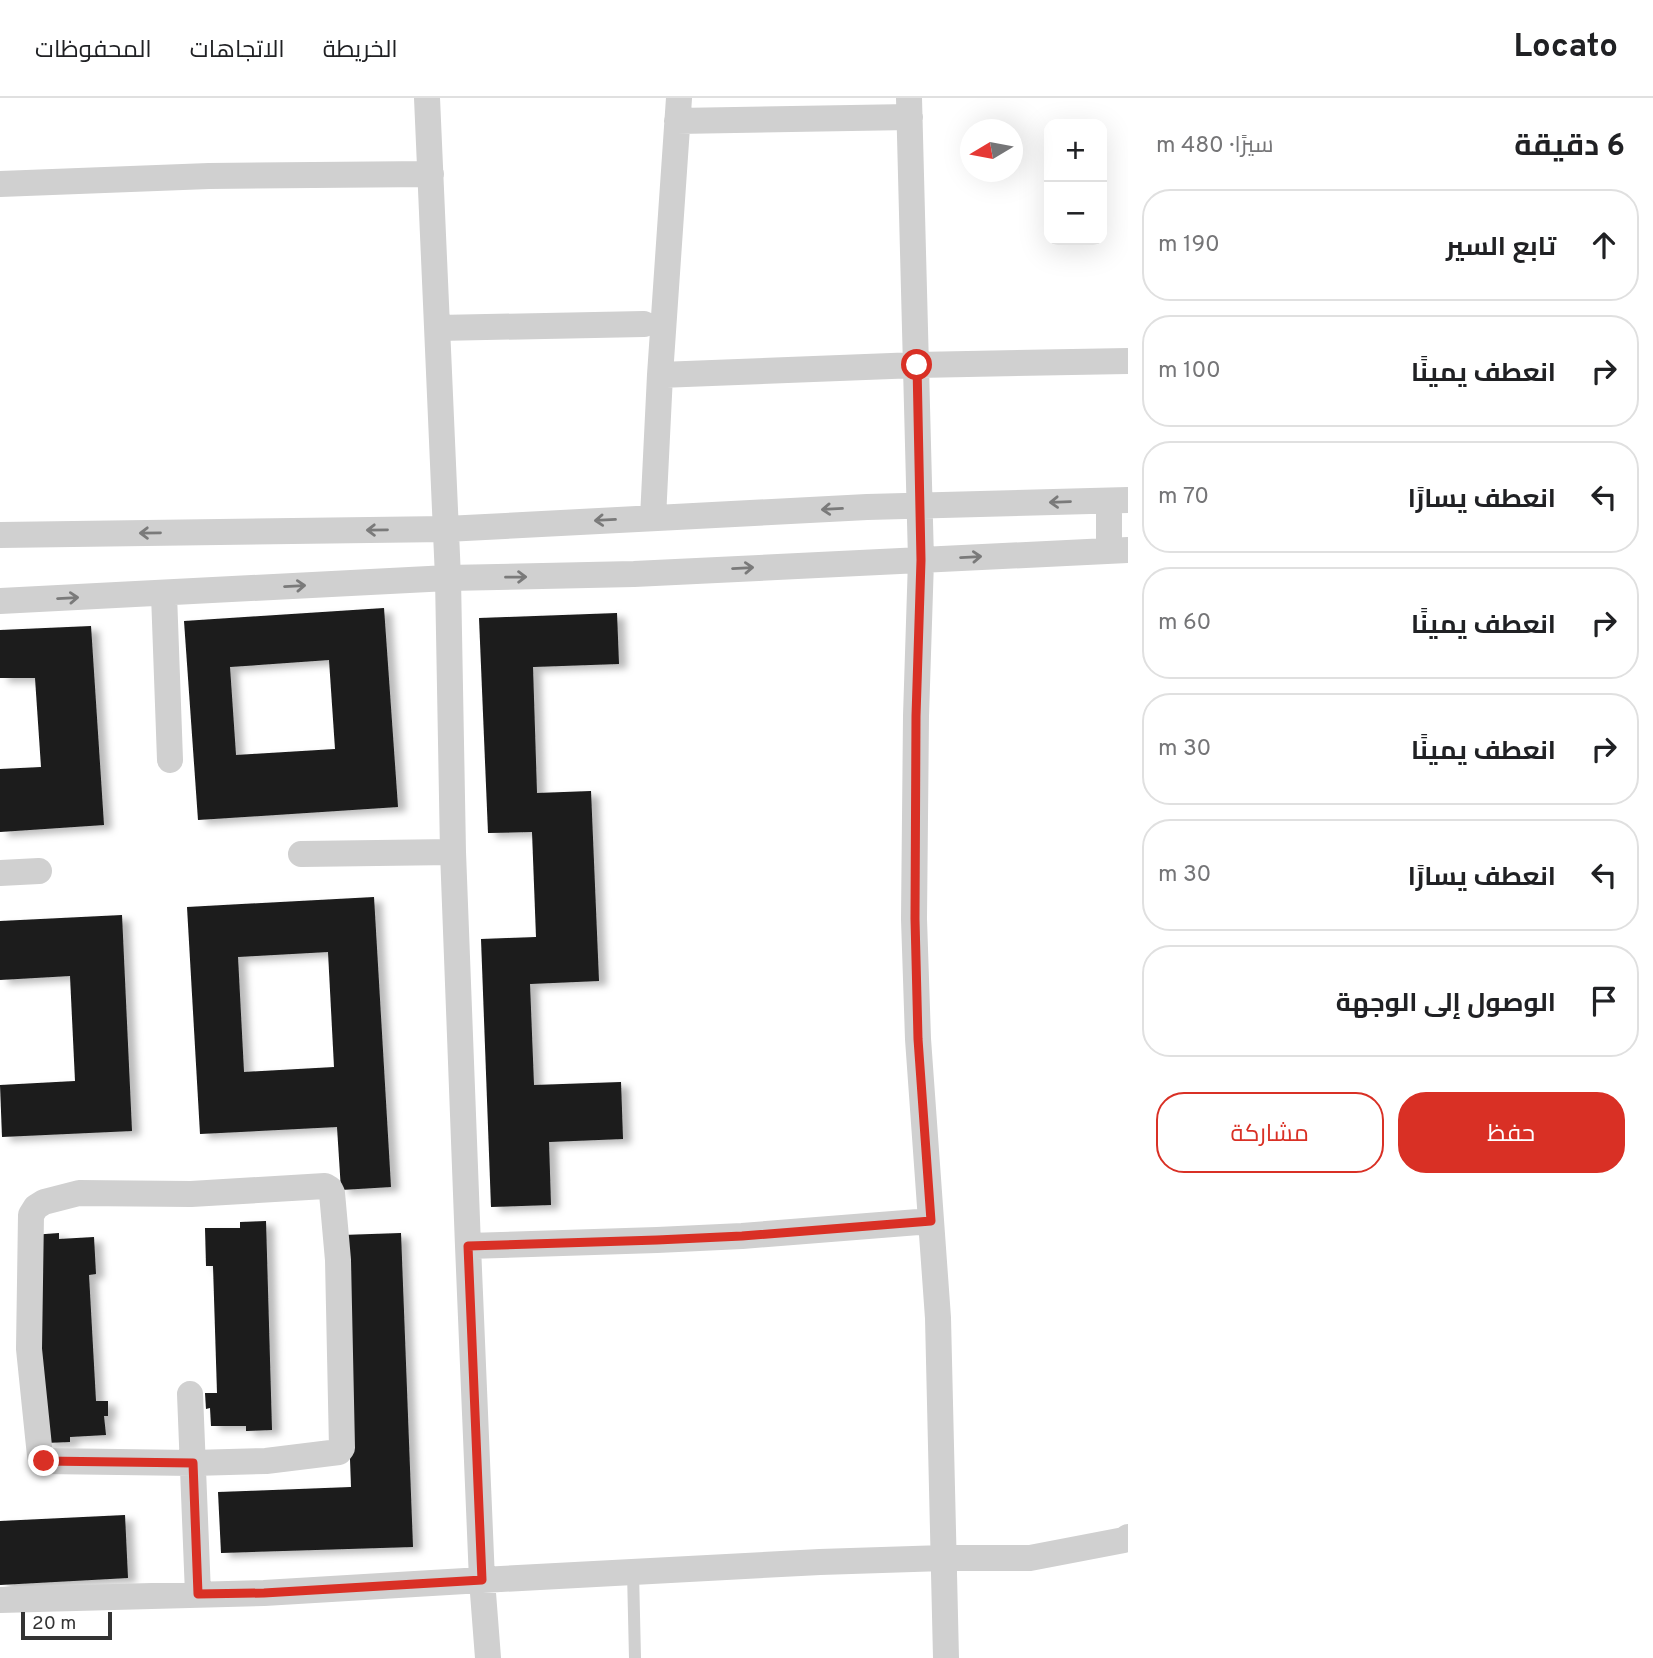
<!DOCTYPE html>
<html lang="ar">
<meta charset="utf-8">
<style>
:root{--surface:#fff;--page:#f2f2f2;--text:#202124;--muted:#757577;--line:#e0e0e0;--accent:#d93025}
body{margin:0;font-family:Overpass,Cairo,sans-serif;background:var(--page);color:var(--text);direction:rtl}
.controls{position:absolute;right:21px;top:21px;display:grid;overflow:hidden;border-radius:14px;box-shadow:0 7px 28px #0002}
.controls button{width:63px;height:63px;display:grid;place-items:center;padding:0;border:0;border-bottom:2px solid var(--line);background:var(--surface);color:var(--text);font:35px sans-serif}
.compass{position:absolute;left:960px;top:21px;width:63px;height:63px;border-radius:50%;background:var(--surface);box-shadow:0 7px 28px #0002;rotate:260deg}
.scale{position:absolute;left:21px;bottom:18px;width:91px;box-sizing:border-box;padding-left:7px;border:4px solid #333;border-top:0;font-size:19px;line-height:24px;white-space:nowrap;color:#333;-webkit-text-stroke:5px #fff;paint-order:stroke}
.stop{position:absolute;width:21px;height:21px;margin:-16px;border:5px solid #d93025;border-radius:50%;background:#fff}
.stop.end{background:#d93025;border-color:#fff;box-shadow:0 2px 7px #0008}
.list{margin:0;padding:0;list-style:none}
h2{display:flex;justify-content:space-between;align-items:center;height:91px;margin:0;padding:0 28px;font-size:30px}
h2 small{font-size:23px;font-weight:400;color:var(--muted)}
.list li{display:grid;grid-template-columns:46px 1fr auto;gap:21px;align-items:center;box-sizing:border-box;height:112px;margin:0 14px 14px;padding:0 14px;border:2px solid var(--line);border-radius:28px}
.list b{display:block;font-size:26px;white-space:nowrap}
.list em{font-size:23px;font-style:normal;color:var(--muted)}
.actions{display:flex;gap:14px;padding:21px 28px}
.actions a{flex:1;padding:16px 0;border:2px solid var(--accent);border-radius:28px;text-align:center;font-size:24px;color:var(--accent)}
.actions .main{background:var(--accent);color:#fff}
.icon{flex:none;width:38px;height:38px;fill:none;stroke:currentColor;stroke-width:2;stroke-linecap:round;stroke-linejoin:round}
.map{position:relative;flex:none;width:1128px;height:1560px;overflow:hidden;direction:ltr}
header{display:flex;align-items:center;gap:42px;box-sizing:border-box;height:98px;padding:0 35px;background:var(--surface);border-bottom:2px solid var(--line)}
header strong{font-size:33px}
nav{display:flex;gap:38px;margin-inline-start:auto;font-size:24px}
main{display:flex}
aside{flex:1;background:var(--surface)}
.map>svg:first-child{display:block}
.building{fill:#1a1a1a;fill-rule:evenodd;filter:url(#shadow)}
.lines{fill:none;stroke-linecap:round;stroke-linejoin:round}
.lane{stroke:#d0d0d0;stroke-width:12}
.street{stroke:#d0d0d0;stroke-width:26}
.oneway{stroke:#7a7a7a}
.route{stroke:#d93025;stroke-width:9}
</style>
<header>
<strong>Locato</strong>
<nav><a>الخريطة</a><a>الاتجاهات</a><a>المحفوظات</a></nav>
</header>
<main>
<aside>
<h2>6 دقيقة<small>سيرًا · 480 m</small></h2>
<ul class="list">
<li><svg class="icon" aria-label="ahead" viewBox="0 0 24 24"><path d="M12 20V5M6 11l6-6 6 6"/></svg><div><b>تابع السير</b></div><em>190 m</em></li>
<li><svg class="icon" aria-label="right" viewBox="0 0 24 24"><path d="M7 20v-9h11M14 6l5 5-5 5"/></svg><div><b>انعطف يمينًا</b></div><em>100 m</em></li>
<li><svg class="icon" aria-label="left" viewBox="0 0 24 24"><path d="M17 20v-9H6M10 6l-5 5 5 5"/></svg><div><b>انعطف يسارًا</b></div><em>70 m</em></li>
<li><svg class="icon" aria-label="right" viewBox="0 0 24 24"><path d="M7 20v-9h11M14 6l5 5-5 5"/></svg><div><b>انعطف يمينًا</b></div><em>60 m</em></li>
<li><svg class="icon" aria-label="right" viewBox="0 0 24 24"><path d="M7 20v-9h11M14 6l5 5-5 5"/></svg><div><b>انعطف يمينًا</b></div><em>30 m</em></li>
<li><svg class="icon" aria-label="left" viewBox="0 0 24 24"><path d="M17 20v-9H6M10 6l-5 5 5 5"/></svg><div><b>انعطف يسارًا</b></div><em>30 m</em></li>
<li><svg class="icon" aria-label="arrive" viewBox="0 0 24 24"><path d="M6 21V4h12l-3 4 3 4H6"/></svg><div><b>الوصول إلى الوجهة</b></div></li>
</ul>
<div class="actions"><a class="main">حفظ</a><a>مشاركة</a></div>
</aside>
<div class="map">
<svg width="1128" height="1560" viewBox="0 0 1128 1560">
<defs>
<filter id="shadow"><feDropShadow dx="8" dy="4.5" stdDeviation="3.5" flood-color="#0004"/></filter>
</defs>
<rect width="100%" height="100%" fill="#fff"/>
<path class="building" d="M384 510 398 709 198 722 184 523ZM329 562 335 651 236 657 230 569Z
M617 515 619 566 533 569 537 695 591 693 599 883 530 886 534 987 621 984 623 1041 549 1044 551 1107 491 1109 481 841 536 839 532 734 488 735 479 520Z
M91 528 104 727 0 734V671L41 669 35 580H0V532Z
M374 799 391 1089 341 1092 337 1029 200 1036 187 809ZM328 854 334 969 244 974 238 859Z
M122 817 132 1033 2 1039 0 987 75 983 70 878 0 882V823Z
M266 1123 272 1332 246 1333V1328H211L210 1310 206 1311 205 1295H217L213 1168H206L205 1130H240V1124Z
M59 1135V1141L94 1139 96 1176 89 1177 96 1303H108V1318H104L106 1337 70 1339V1344L45 1345 32 1137Z
M401 1135 413 1449 221 1455 218 1394 351 1389 342 1137Z
M125 1417 128 1480 0 1487V1423Z"/>
<g class="lines">
<path class="lane" d="M633 1474 635 1560"/>
<path class="street" d="M427 0 448 480 453 754 468 1148 482 1482 488 1560
M909 0 921 462 916 618 914 821 918 941 938 1220 946 1560
M677 23 910 19
M0 86 209 78 431 76
M438 230 644 226
M660 277 917 267 1128 263
M653 420 660 277 679 0
M0 437 446 431 867 409 1128 402
M1109 452V403
M164 496 170 662
M0 503 448 480 634 476 1128 452
M301 756 453 754
M0 775 39 773
M325 1088 330 1091 332 1095 338 1162 342 1350 339 1354 266 1363 193 1365 44 1363 40 1358 29 1251 31 1117 36 1109 44 1104 79 1095 191 1096Z
M468 1148 657 1142 742 1138 931 1123
M190 1296 198 1496
M0 1502 264 1495 482 1482 820 1464 944 1460H1030L1124 1442 1128 1439"/>
</g>
<defs><path id="oneway-shaft" d="M-6 0H5M1.5-3L5.5 0L1.5 3" fill="none" stroke-width="1.6" stroke-linecap="round" stroke-linejoin="round" transform="scale(1.75)"/></defs>
<g class="oneway">
<use href="#oneway-shaft" transform="translate(1060 404) rotate(178)"/>
<use href="#oneway-shaft" transform="translate(832 411) rotate(177)"/>
<use href="#oneway-shaft" transform="translate(605 422) rotate(177)"/>
<use href="#oneway-shaft" transform="translate(377 432) rotate(179)"/>
<use href="#oneway-shaft" transform="translate(150 435) rotate(179)"/>
<use href="#oneway-shaft" transform="translate(971 459) rotate(-3)"/>
<use href="#oneway-shaft" transform="translate(743 470) rotate(-3)"/>
<use href="#oneway-shaft" transform="translate(516 479) rotate(-1)"/>
<use href="#oneway-shaft" transform="translate(295 488) rotate(-3)"/>
<use href="#oneway-shaft" transform="translate(68 500) rotate(-3)"/>
</g>
<g class="lines">
<path class="route" d="M44 1363 193 1365 198 1496 264 1495 482 1482 468 1148 657 1142 742 1138 931 1123 918 941 915 821 916 618 921 462 917 267"/>
</g>
</svg>
<div class="controls">
<button>+</button>
<button>−</button>
</div>
<svg class="compass" viewBox="-18 -18 36 36"><path d="M0-13l5 13h-10z" fill="#e53935"/><path d="M0 13l5-13h-10z" fill="#757577"/></svg>
<div class="scale">20 m</div>
<div class="stop" style="left:917px;top:267px"></div>
<div class="stop end" style="left:44px;top:1363px"></div>
</div>
</main>
